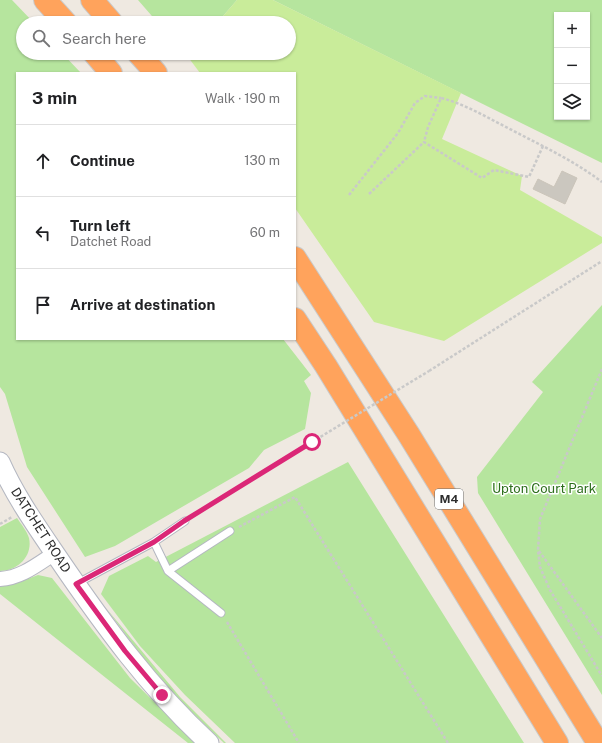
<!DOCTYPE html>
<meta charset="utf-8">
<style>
:root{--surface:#fff;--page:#f6f6f6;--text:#202124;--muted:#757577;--line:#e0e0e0}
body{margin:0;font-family:"Public Sans",sans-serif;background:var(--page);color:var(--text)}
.controls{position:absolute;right:12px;top:12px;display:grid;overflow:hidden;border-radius:0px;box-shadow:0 1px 3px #0004}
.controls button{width:36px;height:36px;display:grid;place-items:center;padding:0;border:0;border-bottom:1px solid var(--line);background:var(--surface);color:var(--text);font:20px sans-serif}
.stop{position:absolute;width:12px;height:12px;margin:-9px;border:3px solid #db2777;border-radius:50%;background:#fff}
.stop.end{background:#db2777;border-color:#fff;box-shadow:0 1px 4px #0008}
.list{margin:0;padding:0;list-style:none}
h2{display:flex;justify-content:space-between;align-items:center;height:52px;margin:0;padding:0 16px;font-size:17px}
h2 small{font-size:13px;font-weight:400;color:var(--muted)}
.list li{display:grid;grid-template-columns:26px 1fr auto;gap:12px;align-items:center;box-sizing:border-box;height:72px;padding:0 16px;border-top:1px solid var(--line)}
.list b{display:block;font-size:15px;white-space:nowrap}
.list p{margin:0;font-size:13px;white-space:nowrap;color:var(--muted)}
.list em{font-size:13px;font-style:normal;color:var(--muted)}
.icon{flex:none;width:22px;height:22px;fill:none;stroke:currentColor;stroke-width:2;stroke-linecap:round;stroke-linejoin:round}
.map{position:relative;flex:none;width:602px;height:743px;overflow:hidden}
.search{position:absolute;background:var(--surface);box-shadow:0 1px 3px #0004;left:16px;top:16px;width:280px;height:44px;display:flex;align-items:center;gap:10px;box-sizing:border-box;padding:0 14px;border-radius:22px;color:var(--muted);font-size:15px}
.panel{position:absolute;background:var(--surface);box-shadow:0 1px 3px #0004;left:16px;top:72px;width:280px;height:268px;border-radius:0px}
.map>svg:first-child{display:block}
.green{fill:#b6e59e;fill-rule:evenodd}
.pitch{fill:#c9ec9a}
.building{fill:#cbc7bf;stroke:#cbc5ba}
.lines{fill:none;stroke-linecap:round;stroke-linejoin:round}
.lane-casing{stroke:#b4b7c1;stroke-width:9}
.street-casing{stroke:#b4b7c1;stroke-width:16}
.secondary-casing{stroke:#b4b7c1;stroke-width:21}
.highway-casing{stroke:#c9c9c9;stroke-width:24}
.path{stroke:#c9c9c9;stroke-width:2.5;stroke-dasharray:3 2;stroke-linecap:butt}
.lane{stroke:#fff;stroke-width:7}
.street{stroke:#fff;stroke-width:14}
.secondary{stroke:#fff;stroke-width:19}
.highway{stroke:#ffa35c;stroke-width:22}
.path-bridge{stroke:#c9c9c9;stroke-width:2.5;stroke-dasharray:3 2;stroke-linecap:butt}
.route{stroke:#db2777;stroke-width:5}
.labels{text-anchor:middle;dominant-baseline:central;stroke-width:3;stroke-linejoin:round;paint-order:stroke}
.shield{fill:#fff;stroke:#6d6d6d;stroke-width:1}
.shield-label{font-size:12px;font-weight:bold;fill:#2e2e2e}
.park-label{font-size:13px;fill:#2c6e1b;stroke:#fff}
.street-label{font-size:13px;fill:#2e2e2e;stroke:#fff}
</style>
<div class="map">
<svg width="602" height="743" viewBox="0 0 602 743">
<rect width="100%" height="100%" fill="#efe9e1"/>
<path class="green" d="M0 0H12L34 23H23V53H62L81 73H17V339H283L311 375 304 381 311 393 305 429 264 450 249 468 115 546 85 557 27 467 5 394 0 387Z
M138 0H237L217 23H158Z
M273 0H602V163ZM557 15H587V117H557Z
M602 305V695L478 493 477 477 543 392 532 382Z
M348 462 524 743H235L185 695 140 646 101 594 109 576 148 556 156 562Z
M17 518C21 524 27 531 29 538 33 556 18 571 0 571V527Z
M38 575 52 578 130 678 196 743H188L0 594V584L17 583Z
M106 608 180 697 226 743H224L182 703 146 662Z"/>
<path class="pitch" d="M237 0H273L461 93 442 139 522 176 520 190 602 237V243L444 341 374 322 295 208V73H200L188 57 191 53H289V23H217Z"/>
<path class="building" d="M562 171 577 178 565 204 533 189 538 179 554 187Z"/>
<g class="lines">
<g class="lane-casing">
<path id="lane" d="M154 542 168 571 230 531
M168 571 221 613
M76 584 154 542 185 521"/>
</g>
<g class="street-casing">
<path id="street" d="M0 579C21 578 38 564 55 553"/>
</g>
<g class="secondary-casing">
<path id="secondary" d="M0 462C15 496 37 527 58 558 103 624 150 689 209 743"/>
</g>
<g class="highway-casing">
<path id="highway" d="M45 0 66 23
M92 0 112 23
M94 53 111 73
M138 53 156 73
M295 258 409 435 598 743
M295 319 326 366 557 743"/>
</g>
<path class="path" d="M543 146 529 177 494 170 482 178 424 142 428 127 441 98C465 104 486 117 508 128 540 145 573 160 602 182
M369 194 424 142
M349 195 398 133 415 103 425 96 441 98
M602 369 540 519 538 550 540 567 550 590 602 676
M429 371 602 261
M193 515 312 442
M0 524 12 517
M239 527 295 497 448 743
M539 551 602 638
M227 622 299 743"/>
<use href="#lane" class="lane"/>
<use href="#street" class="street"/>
<use href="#secondary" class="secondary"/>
<use href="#highway" class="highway"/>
<path class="path-bridge" d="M312 442 429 371"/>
</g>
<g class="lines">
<path class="route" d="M162 695 125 651 76 584 154 542 184 521 312 442"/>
</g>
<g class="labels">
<rect class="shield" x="435" y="489" width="28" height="20" rx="3"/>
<g class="shield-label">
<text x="449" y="499">M4</text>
</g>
<g class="park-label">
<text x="544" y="488">Upton Court Park</text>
</g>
<g class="street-label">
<text transform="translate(41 530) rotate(57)">DATCHET ROAD</text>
</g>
</g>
</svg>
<div class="controls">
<button>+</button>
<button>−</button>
<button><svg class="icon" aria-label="layers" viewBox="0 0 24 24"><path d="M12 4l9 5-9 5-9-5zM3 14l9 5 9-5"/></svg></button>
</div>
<div class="stop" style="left:312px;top:442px"></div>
<div class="stop end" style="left:162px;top:695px"></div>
<div class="search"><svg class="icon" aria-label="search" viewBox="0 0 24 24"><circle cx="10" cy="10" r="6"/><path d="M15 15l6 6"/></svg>Search here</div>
<section class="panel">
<h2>3 min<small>Walk · 190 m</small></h2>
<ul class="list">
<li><svg class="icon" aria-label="ahead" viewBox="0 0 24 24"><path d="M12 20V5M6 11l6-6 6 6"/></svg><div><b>Continue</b></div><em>130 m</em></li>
<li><svg class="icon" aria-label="left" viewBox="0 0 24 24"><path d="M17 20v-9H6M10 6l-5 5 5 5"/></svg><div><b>Turn left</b><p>Datchet Road</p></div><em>60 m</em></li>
<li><svg class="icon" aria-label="arrive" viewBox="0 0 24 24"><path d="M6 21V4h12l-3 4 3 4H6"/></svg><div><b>Arrive at destination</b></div></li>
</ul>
</section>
</div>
